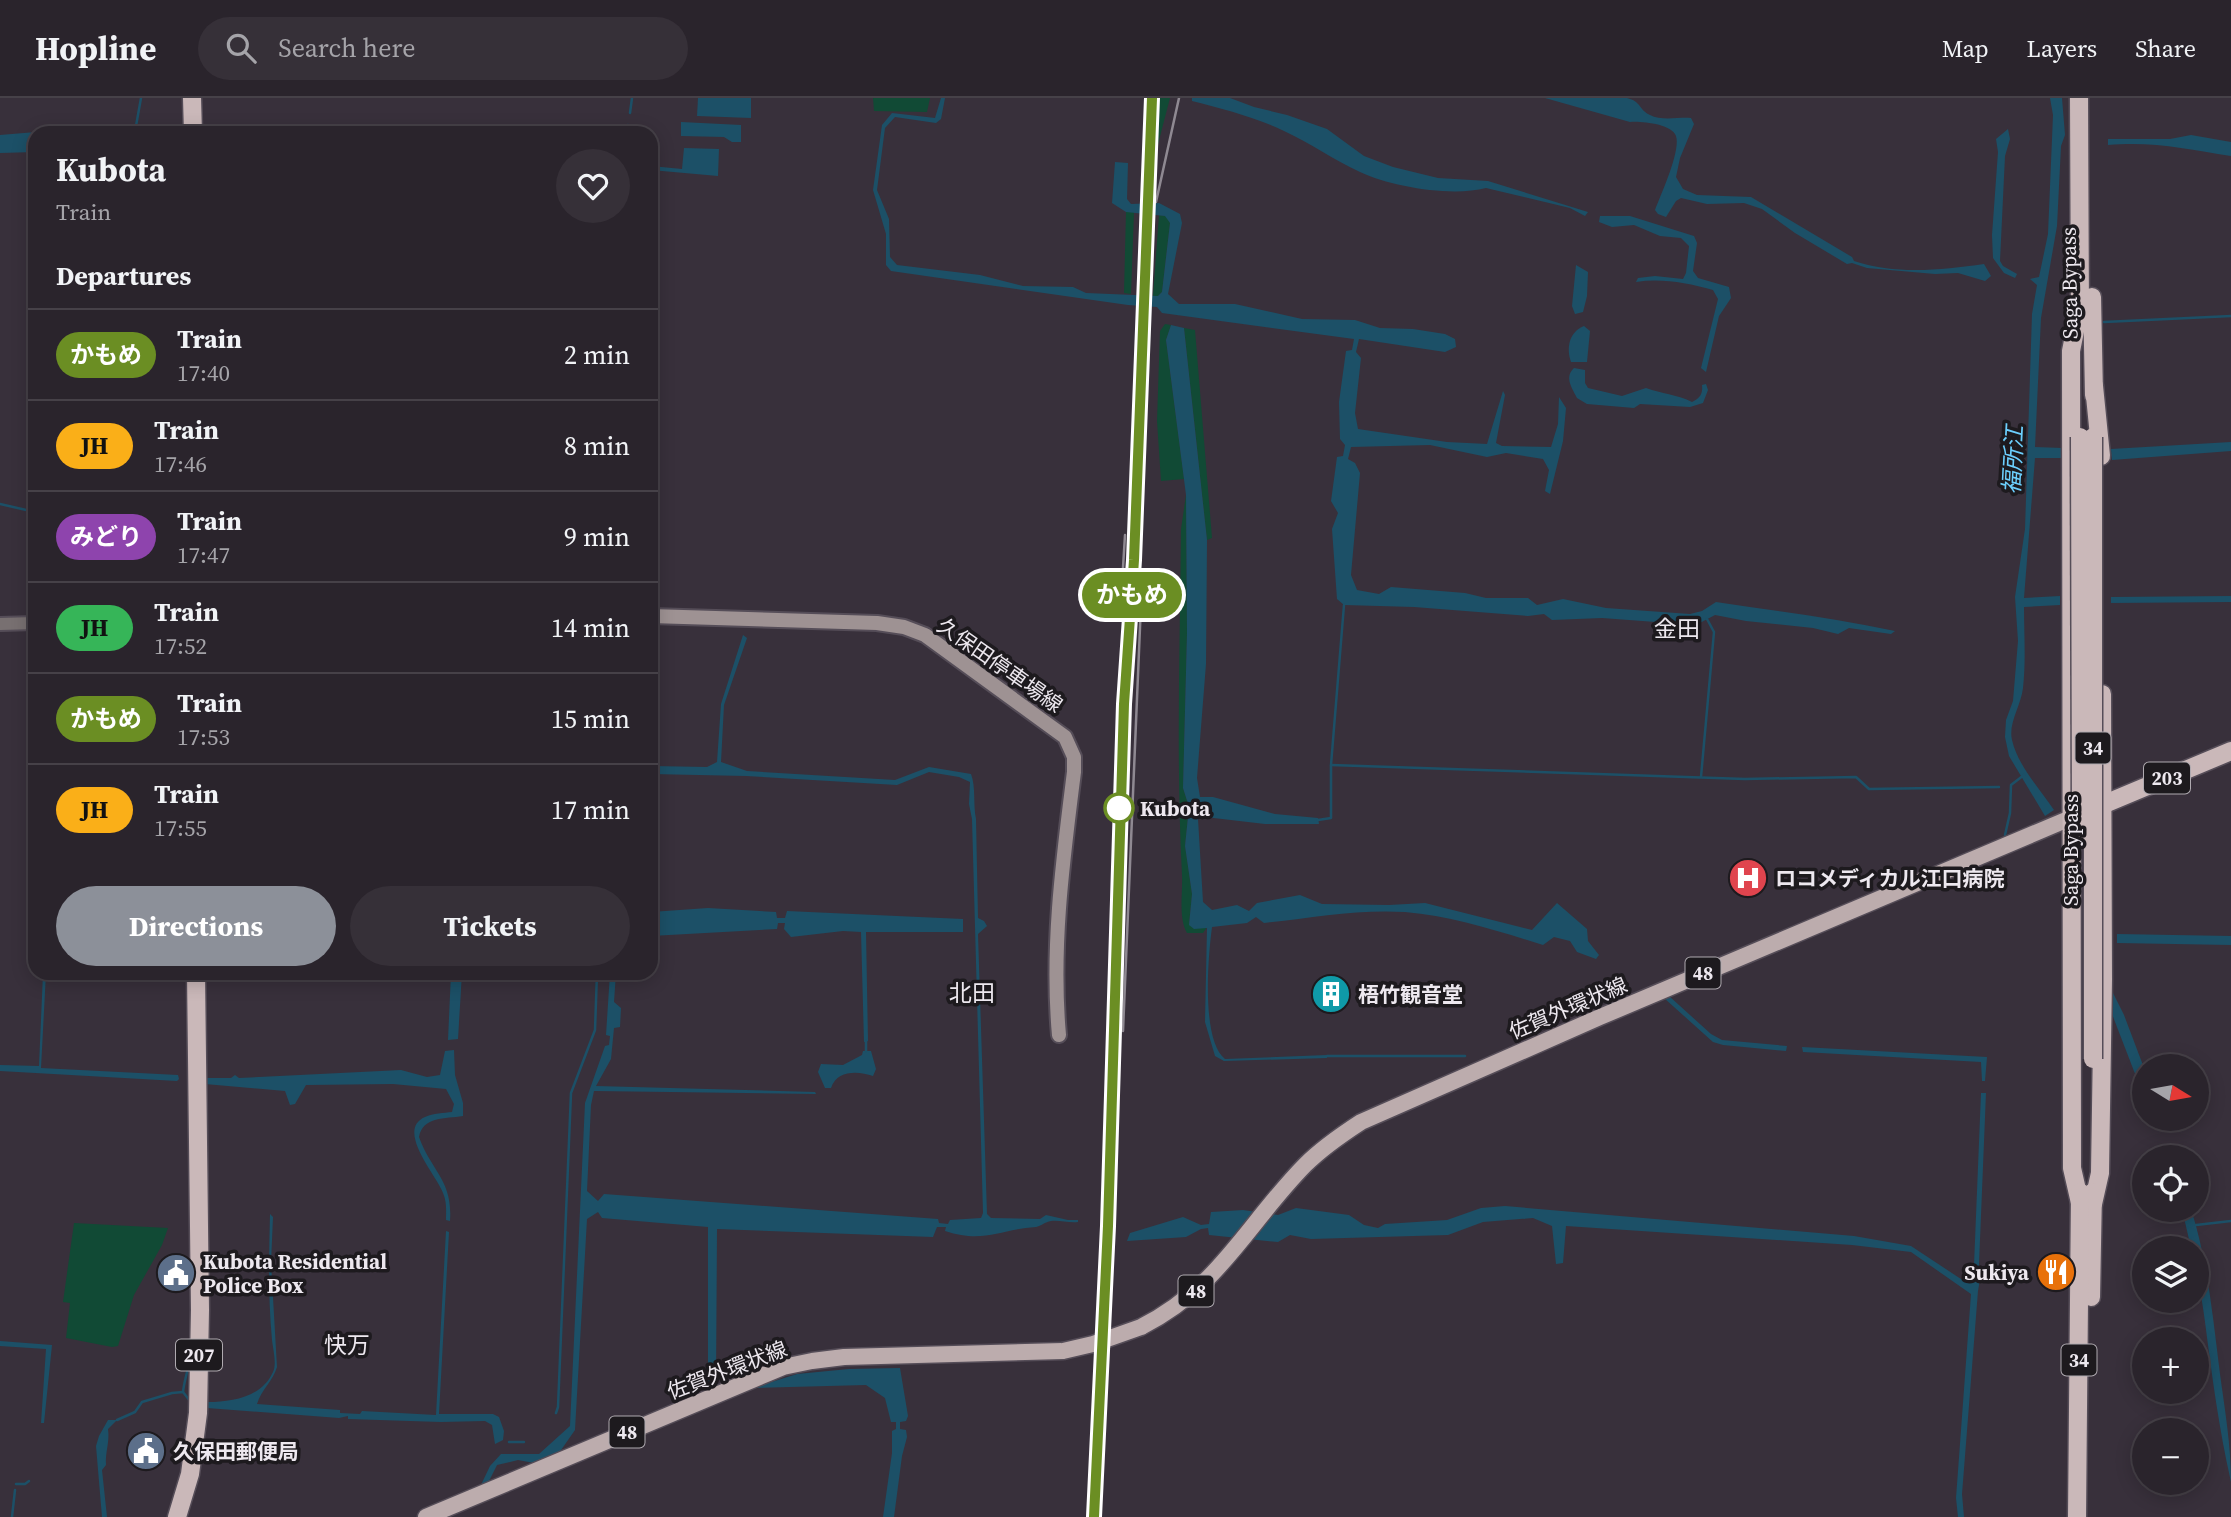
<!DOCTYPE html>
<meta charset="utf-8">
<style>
:root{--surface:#2a242c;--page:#363038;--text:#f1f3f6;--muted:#a5a4a9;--line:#464148;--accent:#8c9099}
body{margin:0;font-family:"Source Serif 4","Noto Sans JP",serif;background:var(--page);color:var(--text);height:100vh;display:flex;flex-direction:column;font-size:26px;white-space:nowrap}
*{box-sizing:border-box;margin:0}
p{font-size:23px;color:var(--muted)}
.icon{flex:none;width:38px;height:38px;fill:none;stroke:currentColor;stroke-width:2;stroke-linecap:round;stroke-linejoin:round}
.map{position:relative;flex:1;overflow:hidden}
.panel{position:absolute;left:28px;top:28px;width:630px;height:854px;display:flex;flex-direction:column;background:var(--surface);border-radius:21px;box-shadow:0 4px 18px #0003,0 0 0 2px var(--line)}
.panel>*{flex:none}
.badge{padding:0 14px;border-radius:23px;font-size:24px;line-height:46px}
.needle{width:46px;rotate:101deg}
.fabs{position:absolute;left:2132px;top:956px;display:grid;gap:14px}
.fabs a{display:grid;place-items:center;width:77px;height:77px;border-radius:50%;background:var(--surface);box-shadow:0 4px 18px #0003,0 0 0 2px var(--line);font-size:35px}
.map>.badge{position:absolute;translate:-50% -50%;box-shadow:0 0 0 4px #fff}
h2{padding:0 28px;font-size:26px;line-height:63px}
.round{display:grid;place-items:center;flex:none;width:74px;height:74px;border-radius:37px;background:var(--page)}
.head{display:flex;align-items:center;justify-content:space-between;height:119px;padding:0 28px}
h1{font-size:33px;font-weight:700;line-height:52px}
.button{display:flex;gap:14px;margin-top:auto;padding:14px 28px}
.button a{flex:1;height:80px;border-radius:42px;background:var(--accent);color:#fff;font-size:28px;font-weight:700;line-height:80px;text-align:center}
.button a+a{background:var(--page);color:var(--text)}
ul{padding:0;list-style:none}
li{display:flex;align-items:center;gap:21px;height:91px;padding:0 28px;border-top:2px solid var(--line)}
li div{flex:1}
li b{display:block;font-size:26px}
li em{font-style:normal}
li .badge{min-width:77px;font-weight:700;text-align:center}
header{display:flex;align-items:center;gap:42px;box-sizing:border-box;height:98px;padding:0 35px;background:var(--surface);border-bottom:2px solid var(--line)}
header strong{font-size:33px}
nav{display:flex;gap:38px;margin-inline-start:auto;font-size:24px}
.search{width:490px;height:63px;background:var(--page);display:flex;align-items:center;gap:18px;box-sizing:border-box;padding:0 24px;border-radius:38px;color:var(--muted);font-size:26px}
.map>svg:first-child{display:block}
</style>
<header>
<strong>Hopline</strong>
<div class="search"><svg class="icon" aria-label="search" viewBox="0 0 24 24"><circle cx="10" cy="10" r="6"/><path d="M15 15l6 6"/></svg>Search here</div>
<nav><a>Map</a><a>Layers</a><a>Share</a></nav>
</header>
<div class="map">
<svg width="2231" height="1419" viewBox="0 0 2231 1419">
<rect width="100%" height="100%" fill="#38303b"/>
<!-- green -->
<g fill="#114a35">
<polygon points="873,0 930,0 927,14 874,13"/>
<polygon points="1155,0 1170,0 1152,69"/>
<polygon points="1126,114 1134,114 1131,196 1124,195"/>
<polygon points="1159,117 1166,118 1170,125 1162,194 1158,198 1153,198"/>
<polygon points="1165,226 1171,227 1166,242 1184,381 1161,383 1157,323 1160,233"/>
<polygon points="1184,230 1195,232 1212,440 1207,442"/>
<path d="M1186,397l1,138 -4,155 6,19 -4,39 7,48 -3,30 18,3 -4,6h-16c-9,-16 -4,-40 -5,-58 -6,-115 -2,-231 -1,-346z"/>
<polygon points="74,1125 168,1130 162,1147 134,1197 118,1248 112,1249 66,1240 70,1205 63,1204"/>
</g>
<!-- water -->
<g fill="#1c5067">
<polygon points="698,0 751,0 751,20 697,18"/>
<path d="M941,0h4l-4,21 -5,4 -41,-6 -10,11 -8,62 12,29 1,38 7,8 83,10 43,11 50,1 13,6 72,3 4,-4 8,-69 -5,-7 -39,-4 -14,-9 3,-41 13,1 -1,36 4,5 28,-1 21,11 2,9 -14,71 11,10h56l67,15 53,1 25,8 33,1 32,5 10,5 1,8 -11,5 -86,-13 -3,13 5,6 -6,55 3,16 89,13 40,2 16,-53 2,4 -9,48 6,3 49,1 7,-23 1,-27 7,11 -3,33 -13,53 -5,-3 4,-21 -6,-11 -37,-6 -19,4 -57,-12 -79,2 -3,12 7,4 5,10 -9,102 6,15 22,4 12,-7 74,6 21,5h42l9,7 26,-6 43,9 84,6 12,-3 14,-9c60,9 120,16 179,29l-4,3 -42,-6 -11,6 -25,-6 -67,-7 -31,-6 -19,10 -94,-7 -50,2 -8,-6 -16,2 -114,-9 -70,-2 -7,-6 -5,-70 6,-16 -7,-12 6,-44 6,-1 2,-11 -5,-6 -1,-37 7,-51 6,-1 2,-11 -192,-26 -5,-6 -29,-2 -237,-34 -5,-6v-31l-13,-44 9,-65 10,-12 43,5z"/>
<path d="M1192,0h38l24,9 33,8 40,14 37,27 29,11 45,11 50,3 100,31 -3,4 -15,-8 -84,-20c-34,9 -94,-1 -126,-16 -26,-12 -50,-29 -76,-41 -29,-14 -61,-22 -92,-30z"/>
<path d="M1545,0h82c14,3 12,12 23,17 11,6 28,2 41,3l3,6 -14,34 -4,19 7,12 14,6 54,2 101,60 2,4c42,14 87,9 130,3l7,12 -6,5 -27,-8 -23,1 -68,-6 -15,-5 -5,1 -52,-31 -33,-24 -18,-6 -37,1 -26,-6 -5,3 -10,16 -8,-3 -3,-4c6,-16 26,-59 21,-74 -4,-12 -35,-15 -46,-14z"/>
<path d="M2050,0h12l3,37 -4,11 -4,80 -16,92 -6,129 27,1 -1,10h-26l-11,140 36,-2v9l-36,2c0,26 2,54 -1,81 -2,18 -15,35 -11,52 6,26 28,49 42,70l-9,6 -36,-60 -4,-19 1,-17 7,-19 5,-60 -3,-44 10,-68 7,-215 5,-29 -7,-6 9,-2 9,-43 5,-119z"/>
<polygon points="681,24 741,27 741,44 732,44 724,39 681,38"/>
<polygon points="136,27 137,35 35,35 35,54 0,55 0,37 48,33 121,33"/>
<polygon points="2008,31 2010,41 2005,58 2000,163 2003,168 2017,176 2015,180 2004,175 1993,160 1992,137 1998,54 1996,41"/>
<path d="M2191,37l40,7v14c-44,-7 -78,-15 -123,-11v-6h62z"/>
<polygon points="684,50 719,51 718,78 651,72 651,68 682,71"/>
<path d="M1600,118h30l64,20 3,7 -4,28 5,7 31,9 2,11 -12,18 -13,56 -5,-4 17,-69 -5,-9c-26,-7 -51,-12 -77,-8l2,-4 17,-2 28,3 3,-6 3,-27 -8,-8 -21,-2 -26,-11 -22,2 -13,-5z"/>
<polygon points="1576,167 1588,174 1587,198 1583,214 1575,216 1572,208"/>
<path d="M1171,227l13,3 23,212 -1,124 -9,114 3,19h13l62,17 43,4 1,6h-54l-60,-7 -7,2 5,83 9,8 25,-5 12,6 8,-8 43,-8 22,9 67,1 36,-2 107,27 25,-27 30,26 1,12 11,14 -3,4 -19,-7 -7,-11 -16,-4 -11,8c-45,-14 -91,-29 -138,-33 -47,-3 -95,6 -141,11l-8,-6 -9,6 -35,4c-4,30 -11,113 13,132l102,-4v3l-103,3 -9,-5 -10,-34 2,-94 -13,1 -5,-4 3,-31 -7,-48 4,-39 -6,-19 4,-155 -1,-138 -20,-155z"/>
<path d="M1584,228l6,5 -3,31h-16c-5,-14 -2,-30 13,-36z"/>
<path d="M1574,270l11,2v13l3,5 34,8 24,-8c16,6 30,6 46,14 8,-4 11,-8 10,-17l4,-1 2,6 -5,13 -13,4 -50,-3 -6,4 -47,-4 -10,-6c-5,-10 -13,-21 -3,-30z"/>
<polygon points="2231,344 2231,353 2112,362 2111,351"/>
<polygon points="2231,498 2231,504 2111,505 2111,499"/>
<path d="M743,537l4,3 -23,67 -3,57 26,9 148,9 34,-13 42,7c5,13 2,31 5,45l2,99 6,3 3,5 -9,8 9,280 4,4 49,1 6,-4 22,5h10v2c-9,1 -19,-2 -27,-1 -6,1 -10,5 -15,6 -35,2 -52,17 -91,4l1,-4h-9l-4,10 -216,-8 -1,154 -8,2v-158l-106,-9 -4,-6 -11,7 -12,211 -16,23 -25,10 -16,-3 -21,5 -9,18 -8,4 10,-21 11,-12h38l31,-28 15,-323 20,-57 4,-1 1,-9 -4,-1 4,-62h6l-2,29 7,6 -1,19 -6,1 -3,31 -15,27 219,6 1,2 -222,-3 -3,14 -4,86 11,10 6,-7 334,25 1,4 9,1 2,-4 31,-2 2,-5 -11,-394 -3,-15 1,-22 -11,-5 -30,-5 -32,13 -151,-9 -95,-2v-8l56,1 10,-5 4,-58z"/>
<polygon points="708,810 776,814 777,820 785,820 787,813 963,821 963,834 866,834 868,943 864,944 861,834 843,833 791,839 784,831 785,825 778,825 777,831 651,838 651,814"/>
<polygon points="2117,836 2231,838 2231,847 2117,845"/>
<polygon points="43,875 46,875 41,970 178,977 179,981 177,983 0,973 0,967 39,968"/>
<polygon points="451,875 462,875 458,941 448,942"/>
<polygon points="2112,893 2124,917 2144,970 2144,999 2112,916"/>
<polygon points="1669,898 1711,936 1722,942 1787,948 1786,953 1723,947 1713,944 1664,900"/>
<polygon points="1802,949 1987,959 1985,983 1982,983 1981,964 1803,954"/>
<path d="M454,952l1,25 8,28v13c-18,3 -40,0 -44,21 12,34 34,43 31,84l-4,-1c0,-9 1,-18 -3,-27 -6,-17 -48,-63 -18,-76 8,-4 19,-4 27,-5l2,-8 -8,-15 -53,-5 -87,1 -11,19 -5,1 -5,-14 -80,-7v-6h26l4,-3 4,3 162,-8 26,7 13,-2 5,-24z"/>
<path d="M863,953h8l5,18 -3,7c-15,-5 -36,-6 -42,12h-6l-7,-16 3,-8 22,1 19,-10z"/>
<polygon points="1981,995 1986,995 1979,1166 1981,1175 1978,1193 1962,1396 1964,1419 1958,1419 1956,1400 1971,1196 1911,1154 1852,1147 1566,1128 1563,1165 1556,1166 1552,1128 1533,1120 1483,1124 1448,1137 1311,1141 1290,1137 1278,1144 1209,1137 1208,1130 1201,1131 1186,1139 1127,1143 1130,1135 1183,1119 1201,1127 1209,1126 1211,1114 1243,1112 1278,1117 1296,1110 1349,1117 1364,1127 1378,1130 1385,1126 1447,1122 1481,1110 1505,1108 1854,1138 1911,1148 1967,1185 1974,1167"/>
<path d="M2182,1111h9c17,53 22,110 29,165 5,37 11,71 11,108 -12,-53 -19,-106 -26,-160 -3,-25 -9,-49 -9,-74h-5z"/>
<path d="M270,1116l3,3 -2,46 6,104c-4,14 -16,23 -20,37l83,6v3l20,1 2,-3 74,4 10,-184 3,1 -10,182h54l6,3 5,14 -1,9 -8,4 -3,-19 -7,-4 -44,1 -93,-3v-3l-9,2 -132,-10 1,-6c24,0 54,-5 65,-30 4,-8 0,-23 -1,-32 -4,-42 -3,-84 -2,-126z"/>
<polygon points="0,1243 52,1247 44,1325 41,1325 46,1251 0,1248"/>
<polygon points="900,1270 908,1318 906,1323 900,1324 900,1331 906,1332 907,1339 902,1358 894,1419 883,1419 892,1355 892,1333 896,1331 896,1324 891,1324 885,1300 866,1287 752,1290 797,1276 849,1271"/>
<path d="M108,1322h9l-9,9c2,13 -3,23 -2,36l-4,5 5,47h-5l-6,-71 3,-10z"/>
</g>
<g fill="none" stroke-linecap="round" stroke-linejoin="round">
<!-- stream -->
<g stroke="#1c5067" stroke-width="2.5">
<polyline points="630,15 632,0"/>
<polyline points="136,28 141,0"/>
<polyline points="627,35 628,27"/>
<polyline points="2104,224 2231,218"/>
<polyline points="0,406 35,414"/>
<polyline points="1331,667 1745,681 1856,679 1869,691 1999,689"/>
<polyline points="1701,679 1714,534 1707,521"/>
<polyline points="1318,722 1331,720 1331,667 1344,507"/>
<polyline points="2005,737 2010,715 2011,687 2024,677"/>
<polyline points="866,943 866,953"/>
<polyline points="1327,958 1465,958"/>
<polyline points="2196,1127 2231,1123"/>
<path d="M183,1294c2,-19 11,-31 2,-50"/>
<polyline points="556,1315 558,1309 571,995 595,932 597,875"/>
<polyline points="117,1322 135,1314 142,1304 172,1295 183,1294 190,1303"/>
<polyline points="509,1344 524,1344"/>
<polyline points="16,1386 25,1386 29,1383"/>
<polyline points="12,1419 15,1392"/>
</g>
<!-- tertiary casing -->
<g stroke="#554d58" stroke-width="16">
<polyline id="tertiary" points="0,526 35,525"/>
</g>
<!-- secondary casing -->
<g stroke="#554d58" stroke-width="18">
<path id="secondary" d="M651,518l226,7 27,4 21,8 140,102 9,20v15c-11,87 -23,175 -15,263"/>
</g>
<!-- primary casing -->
<g stroke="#554d58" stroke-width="19">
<g id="primary">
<path d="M1141,1229c78,-39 106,-103 164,-162 17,-17 36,-30 56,-43l239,-105 473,-200"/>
<polyline points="426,1419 783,1269 812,1263 844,1259 1063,1253"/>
</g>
</g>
<!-- trunk casing -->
<g stroke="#554d58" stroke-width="21">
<g id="trunk">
<polyline points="192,0 193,35"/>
<polyline points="2079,0 2080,220"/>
<polyline points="2092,199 2094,297"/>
<polyline points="2080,208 2071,253 2072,1070 2080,1105"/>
<polyline points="2094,288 2101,358"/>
<polyline points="2095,710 2231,653"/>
<polyline points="2093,1106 2100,1075 2103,881 2102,596"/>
<polyline points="2091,1199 2093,1094"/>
<polyline points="177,1419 190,1376 198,1315 200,1212 196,875"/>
<polyline points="2077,1419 2080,1094"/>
</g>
</g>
<!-- tertiary -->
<use href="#tertiary" stroke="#787071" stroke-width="12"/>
<!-- secondary -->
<use href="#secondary" stroke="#9e9293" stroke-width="14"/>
<!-- primary -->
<use href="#primary" stroke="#bcacad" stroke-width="16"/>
<!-- trunk -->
<use href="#trunk" stroke="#cab8b9" stroke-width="18"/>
<!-- rail -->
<g stroke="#8f8992" stroke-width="2.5">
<polyline points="1156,104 1179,0"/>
<polyline points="1122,486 1125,437"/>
<polyline points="1123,933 1142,482"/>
<polyline points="1094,1419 1108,1128 1123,606 1134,462 1152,0"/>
</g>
<!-- primary-bridge casing -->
<g stroke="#554d58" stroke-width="19" stroke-linecap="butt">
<polyline id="primary-bridge" points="1063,1253 1093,1246 1141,1229"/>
</g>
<!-- trunk-bridge casing -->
<g stroke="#554d58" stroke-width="21" stroke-linecap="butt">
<g id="trunk-bridge">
<polyline points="2080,339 2081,736"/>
<polyline points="2093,339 2093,961"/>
</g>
</g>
<!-- primary-bridge -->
<use href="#primary-bridge" stroke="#bcacad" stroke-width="16"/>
<!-- trunk-bridge -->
<use href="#trunk-bridge" stroke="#cab8b9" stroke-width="18"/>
</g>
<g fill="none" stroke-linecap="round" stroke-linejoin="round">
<!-- line casing -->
<g stroke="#fff" stroke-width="16">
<polyline id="line" points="1094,1419 1108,1128 1124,606 1134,462 1152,0"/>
</g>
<!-- line -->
<use href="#line" stroke="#6b8e23" stroke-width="10"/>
</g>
<!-- icons -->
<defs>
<g id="hospital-disc" transform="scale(2.0125)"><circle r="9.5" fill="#e0444e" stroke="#1d1a1e"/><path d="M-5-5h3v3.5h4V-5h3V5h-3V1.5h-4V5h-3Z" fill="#fff"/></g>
<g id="building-disc" transform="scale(2.0125)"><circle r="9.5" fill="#0f9aa8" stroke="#1d1a1e"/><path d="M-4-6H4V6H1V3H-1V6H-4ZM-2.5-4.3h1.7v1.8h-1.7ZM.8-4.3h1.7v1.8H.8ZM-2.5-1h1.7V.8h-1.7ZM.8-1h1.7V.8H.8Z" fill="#fff"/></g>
<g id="restaurant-disc" transform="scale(2.0125)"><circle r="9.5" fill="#e8710a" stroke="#1d1a1e"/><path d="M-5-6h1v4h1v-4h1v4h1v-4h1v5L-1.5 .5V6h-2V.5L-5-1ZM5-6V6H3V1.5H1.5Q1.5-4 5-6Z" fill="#fff"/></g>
<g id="civic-disc" transform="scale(2.0125)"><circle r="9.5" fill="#5c6f8a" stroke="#1d1a1e"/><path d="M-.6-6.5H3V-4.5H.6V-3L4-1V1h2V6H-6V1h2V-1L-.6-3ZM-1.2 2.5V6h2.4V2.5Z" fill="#fff"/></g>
</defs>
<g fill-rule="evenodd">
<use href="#hospital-disc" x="1748" y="780"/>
<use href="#building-disc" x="1331" y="896"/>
<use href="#restaurant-disc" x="2056" y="1174"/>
<use href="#civic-disc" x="176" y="1175"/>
<use href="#civic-disc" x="146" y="1353"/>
</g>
<!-- markers -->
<circle fill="#fff" stroke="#6b8e23" stroke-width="3.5" cx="1119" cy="710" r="14"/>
<g text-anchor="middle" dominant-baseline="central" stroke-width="7" stroke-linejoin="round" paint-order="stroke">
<!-- shield labels -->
<g fill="#1d1a1e" stroke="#afaab0" stroke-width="2">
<rect x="2075.5" y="634.5" width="35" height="31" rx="5"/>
<rect x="2144" y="664.5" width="46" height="31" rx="5"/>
<rect x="1685.5" y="859.5" width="35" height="31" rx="5"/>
<rect x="1178.5" y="1177.5" width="35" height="31" rx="5"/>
<rect x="176" y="1241.5" width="46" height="31" rx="5"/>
<rect x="2061.5" y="1246.5" width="35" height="31" rx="5"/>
<rect x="609.5" y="1318.5" width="35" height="31" rx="5"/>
</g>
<g font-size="19" font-weight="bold" fill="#ede8ef">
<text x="2093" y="650">34</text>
<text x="2167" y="680">203</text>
<text x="1703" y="875">48</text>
<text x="1196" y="1193">48</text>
<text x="199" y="1257">207</text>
<text x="2079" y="1262">34</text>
<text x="627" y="1334">48</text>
</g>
<!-- street labels -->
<g font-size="21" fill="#ede8ef" stroke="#1d1a1e">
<text transform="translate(2069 185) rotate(-91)">Saga Bypass</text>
<text transform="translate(1000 567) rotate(35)">久保田停車場線</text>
<text transform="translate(2070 752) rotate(-90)">Saga Bypass</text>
<text transform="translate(1568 910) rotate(-23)">佐賀外環状線</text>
<text transform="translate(727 1272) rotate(-21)">佐賀外環状線</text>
</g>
<!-- stop labels -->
<g font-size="21" font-weight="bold" fill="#ede8ef" stroke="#1d1a1e" text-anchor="start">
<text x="1140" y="710">Kubota</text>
</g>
<!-- poi labels -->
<g font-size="21" font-weight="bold" fill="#ede8ef" stroke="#1d1a1e" text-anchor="start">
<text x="1775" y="780">ロコメディカル江口病院</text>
<text x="1358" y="896">梧竹観音堂</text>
<text x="203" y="1163">Kubota Residential<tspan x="203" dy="24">Police Box</tspan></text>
<text x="2029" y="1174" text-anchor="end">Sukiya</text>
<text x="173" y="1353">久保田郵便局</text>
</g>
<!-- water labels -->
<g font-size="23" font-style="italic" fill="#6ccffd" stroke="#1d1a1e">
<text transform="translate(2013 362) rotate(-87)">福所江</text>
</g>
<!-- neighbourhood labels -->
<g font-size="23" fill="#ede8ef" stroke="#1d1a1e">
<text x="1677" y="531">金田</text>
<text x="972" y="895">北田</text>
<text x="347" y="1247">快万</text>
</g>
</g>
</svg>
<div class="fabs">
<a><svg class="needle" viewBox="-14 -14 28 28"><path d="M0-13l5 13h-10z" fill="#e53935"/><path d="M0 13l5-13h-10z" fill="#a5a4a9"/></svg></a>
<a><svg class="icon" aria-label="locate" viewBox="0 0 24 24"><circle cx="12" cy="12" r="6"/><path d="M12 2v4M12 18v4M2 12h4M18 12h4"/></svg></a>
<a><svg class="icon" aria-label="layers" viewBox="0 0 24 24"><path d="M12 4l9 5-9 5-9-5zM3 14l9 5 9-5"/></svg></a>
<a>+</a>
<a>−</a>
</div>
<b class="badge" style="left:1132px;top:497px;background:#6b8e23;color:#fff">かもめ</b>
<section class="panel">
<div class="head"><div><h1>Kubota</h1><p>Train</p></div><a class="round"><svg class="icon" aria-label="heart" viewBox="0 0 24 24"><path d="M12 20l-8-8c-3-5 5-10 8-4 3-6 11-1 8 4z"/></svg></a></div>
<h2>Departures</h2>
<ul>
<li><span class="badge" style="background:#6b8e23;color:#fff">かもめ</span><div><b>Train</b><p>17:40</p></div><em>2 min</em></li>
<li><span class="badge" style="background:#faaf18;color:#111">JH</span><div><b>Train</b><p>17:46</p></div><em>8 min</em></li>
<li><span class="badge" style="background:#8e44ad;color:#fff">みどり</span><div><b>Train</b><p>17:47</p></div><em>9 min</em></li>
<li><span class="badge" style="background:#36b558;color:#111">JH</span><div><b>Train</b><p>17:52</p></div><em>14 min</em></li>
<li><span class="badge" style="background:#6b8e23;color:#fff">かもめ</span><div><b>Train</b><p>17:53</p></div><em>15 min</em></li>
<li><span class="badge" style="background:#faaf18;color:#111">JH</span><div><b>Train</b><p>17:55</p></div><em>17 min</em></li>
</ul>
<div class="button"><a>Directions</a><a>Tickets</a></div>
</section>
</div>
